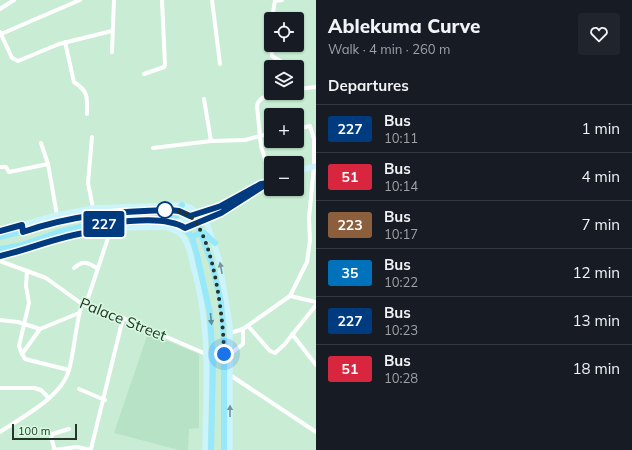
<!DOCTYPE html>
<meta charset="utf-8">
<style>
:root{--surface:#171b24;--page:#20242c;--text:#f1f3f6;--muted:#9ea1a6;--line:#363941}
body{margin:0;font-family:Mulish,sans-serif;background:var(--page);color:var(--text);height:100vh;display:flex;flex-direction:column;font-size:15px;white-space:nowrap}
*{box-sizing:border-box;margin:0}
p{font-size:13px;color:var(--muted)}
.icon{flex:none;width:22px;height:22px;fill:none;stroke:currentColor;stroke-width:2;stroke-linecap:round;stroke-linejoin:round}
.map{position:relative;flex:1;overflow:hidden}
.sheet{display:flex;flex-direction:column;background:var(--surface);width:316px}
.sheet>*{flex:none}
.badge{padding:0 8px;border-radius:3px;font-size:14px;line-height:26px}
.tools{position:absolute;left:264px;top:12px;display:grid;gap:8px}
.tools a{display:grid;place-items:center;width:40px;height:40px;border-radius:4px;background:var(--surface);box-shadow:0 1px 3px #0004;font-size:20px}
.scale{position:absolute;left:12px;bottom:10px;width:65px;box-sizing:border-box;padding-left:4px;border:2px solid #26342a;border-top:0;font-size:11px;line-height:14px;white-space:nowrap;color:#26342a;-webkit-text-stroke:3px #d6fbe1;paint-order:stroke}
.you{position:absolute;width:20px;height:20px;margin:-10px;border:3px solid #fff;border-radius:50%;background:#1a73e8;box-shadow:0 0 0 6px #1a73e833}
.map>.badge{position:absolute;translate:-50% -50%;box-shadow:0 0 0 2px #fff}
h2{padding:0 12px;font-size:15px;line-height:36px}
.round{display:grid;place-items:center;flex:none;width:42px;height:42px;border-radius:4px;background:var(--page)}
.summary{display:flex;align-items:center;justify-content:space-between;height:68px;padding:0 12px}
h1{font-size:19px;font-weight:800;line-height:30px}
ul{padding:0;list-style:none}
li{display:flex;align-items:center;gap:12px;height:48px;padding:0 12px;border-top:1px solid var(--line)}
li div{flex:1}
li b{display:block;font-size:15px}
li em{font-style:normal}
li .badge{min-width:44px;font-weight:700;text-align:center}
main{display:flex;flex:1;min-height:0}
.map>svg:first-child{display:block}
</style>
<main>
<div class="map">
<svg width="316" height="450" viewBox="0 0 316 450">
<rect width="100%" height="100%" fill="#c8edd4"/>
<!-- built -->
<polygon fill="#b7e2c5" points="148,333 199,354 199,428 189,429 188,450 179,450 114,433"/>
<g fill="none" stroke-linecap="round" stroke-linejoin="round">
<!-- street -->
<g stroke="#fff" stroke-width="4">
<polyline points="212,0 220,64"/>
<polyline points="275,1 282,0"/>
<polyline points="0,9 14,0"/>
<polyline points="272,19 275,0"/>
<polyline points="0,32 12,58 18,61 59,44 112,31"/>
<polyline points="1,34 80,0"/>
<path d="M65,42l9,40c15,10 13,15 13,32"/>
<polyline points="271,45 272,56 282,62 283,67"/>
<polyline points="112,52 114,0"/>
<polyline points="144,74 164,67 165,65 162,0"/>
<polyline points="297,89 316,87"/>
<polyline points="204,99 211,141"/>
<polyline points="92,137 88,183 93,208"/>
<polyline points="41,143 48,164 57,215"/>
<polyline points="153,148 211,141 245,140 271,133"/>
<polyline points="0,167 6,167 9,172 48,164"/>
<path d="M271,179l-10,-33 -4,-40c2,-10 12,-10 21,-13"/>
<polyline points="0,261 46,278 82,304 123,318 206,354"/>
<path d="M74,268c9,-8 13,-6 23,0"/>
<polyline points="290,296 316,302"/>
<polyline points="86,304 111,229"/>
<polyline points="0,320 18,322 40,329"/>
<polyline points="248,326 270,351 275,353 284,345 316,305"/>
<polyline points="230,333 243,329 290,296 307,262 310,240 309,218 314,166 314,139 310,126 297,129"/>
<polyline points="292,334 316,365"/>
<polyline points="22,354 19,346 29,303 26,286 27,271"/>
<polyline points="230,354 243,344 243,329"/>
<polyline points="69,370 25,359 22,354 40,329 79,313"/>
<polyline points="230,375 316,432"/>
<polyline points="0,388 34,388 41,390 49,398"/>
<polyline points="79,389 105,400"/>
<path d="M0,432c22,-15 62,-35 69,-62 6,-22 6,-44 13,-66"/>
<polyline points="91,449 123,318"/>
<polyline points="54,450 77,447 91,450"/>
<polyline points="55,450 51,438 52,434 69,429"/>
</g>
<!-- secondary -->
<g stroke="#cbf4fd" stroke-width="5.5">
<polyline points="297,171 316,166"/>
<polyline points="176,223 221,206 261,184 267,183"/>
<polyline points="185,228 221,213 271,181"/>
<polyline points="0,231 57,215 93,208 182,205 190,207 206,220 219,259 230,326 230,450"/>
<path d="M0,256c26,-6 50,-17 77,-22 28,-6 59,-7 88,-7 8,2 14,4 18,10 6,8 8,19 10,29 18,60 13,122 12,184"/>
</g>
<!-- primary -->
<g stroke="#97e8fa" stroke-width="6">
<polyline points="166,220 175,217 182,205"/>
<polyline points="0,237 84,215 132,211 170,210 179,211 190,216 199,227 213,268 221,302 224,342 224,450"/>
<polyline points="192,237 199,233 204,233 215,243"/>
<polyline points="0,249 22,245 59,232 89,225 158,221 176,223 185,228 192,237 197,255 210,313 213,365 211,450"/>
</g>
</g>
<!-- one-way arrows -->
<defs><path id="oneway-solid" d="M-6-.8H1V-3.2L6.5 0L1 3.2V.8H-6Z"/></defs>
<g fill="#789494">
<use href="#oneway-solid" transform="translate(221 268) rotate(-101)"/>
<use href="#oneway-solid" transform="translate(230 411) rotate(-90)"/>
</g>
<use fill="#5e8e92" href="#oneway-solid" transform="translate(211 319) rotate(85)"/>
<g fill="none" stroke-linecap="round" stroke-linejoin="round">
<!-- line casing -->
<g stroke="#fff" stroke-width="9">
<path id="line" d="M0,231l22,-6 1,7c49,-17 96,-21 147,-22l9,1 11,5 31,-10 40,-22 7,-1 -47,30 -36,15c-22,-14 -70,-5 -96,-3l1,7c-31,4 -59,17 -90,24"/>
</g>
<!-- line -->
<use href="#line" stroke="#003b80" stroke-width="6"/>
<!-- walk -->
<path stroke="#26342a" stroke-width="4" stroke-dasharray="0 7.2" d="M165,210c9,0 19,1 26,7 23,21 33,106 33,137"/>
</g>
<!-- markers -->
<circle fill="#fff" stroke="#003b80" stroke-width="2" cx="165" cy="210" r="8"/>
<g text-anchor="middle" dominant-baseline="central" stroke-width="3" stroke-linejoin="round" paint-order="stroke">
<!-- street labels -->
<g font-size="15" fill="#26342a" stroke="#d6fbe1">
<text transform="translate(123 319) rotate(22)">Palace Street</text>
</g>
</g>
</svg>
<div class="tools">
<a><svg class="icon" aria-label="locate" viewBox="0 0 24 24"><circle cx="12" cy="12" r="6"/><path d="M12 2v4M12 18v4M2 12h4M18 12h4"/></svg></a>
<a><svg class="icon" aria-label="layers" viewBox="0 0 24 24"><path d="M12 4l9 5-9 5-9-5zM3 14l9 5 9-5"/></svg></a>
<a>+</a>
<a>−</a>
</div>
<div class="scale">100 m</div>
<div class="you" style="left:224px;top:354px"></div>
<b class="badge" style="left:104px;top:224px;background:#003b80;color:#fff">227</b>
</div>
<section class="sheet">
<div class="summary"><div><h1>Ablekuma Curve</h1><p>Walk · 4 min · 260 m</p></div><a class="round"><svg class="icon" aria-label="heart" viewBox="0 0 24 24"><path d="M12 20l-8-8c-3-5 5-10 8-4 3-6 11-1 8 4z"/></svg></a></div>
<h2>Departures</h2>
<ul>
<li><span class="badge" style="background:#003b80;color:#fff">227</span><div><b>Bus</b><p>10:11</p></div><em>1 min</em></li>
<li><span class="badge" style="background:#d7263d;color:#fff">51</span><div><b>Bus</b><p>10:14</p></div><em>4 min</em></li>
<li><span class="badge" style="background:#8b5e3c;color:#fff">223</span><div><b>Bus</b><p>10:17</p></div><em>7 min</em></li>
<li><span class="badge" style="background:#0072bc;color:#fff">35</span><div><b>Bus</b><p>10:22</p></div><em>12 min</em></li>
<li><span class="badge" style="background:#003b80;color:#fff">227</span><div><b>Bus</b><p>10:23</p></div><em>13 min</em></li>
<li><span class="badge" style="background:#d7263d;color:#fff">51</span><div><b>Bus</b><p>10:28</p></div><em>18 min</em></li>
</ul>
</section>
</main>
